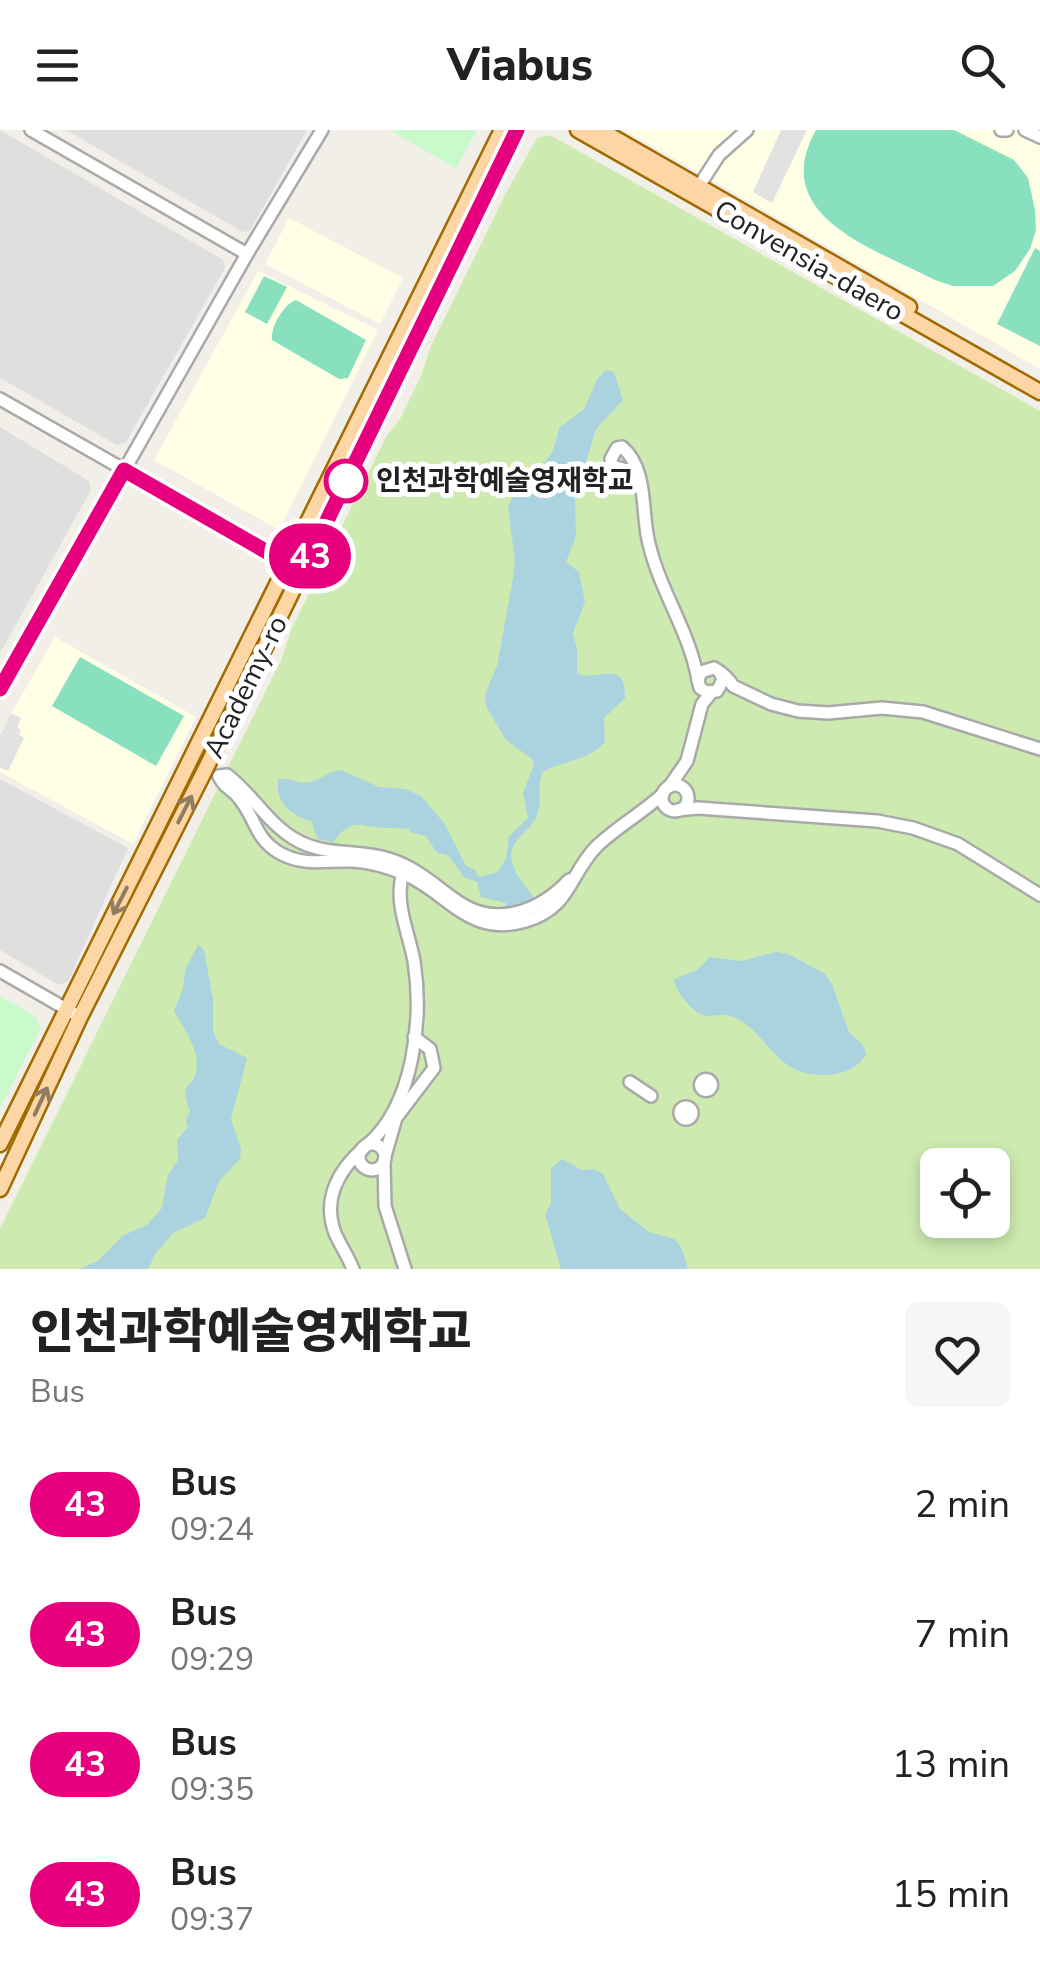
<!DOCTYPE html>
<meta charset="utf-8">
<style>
:root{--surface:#fff;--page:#f6f6f6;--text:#222;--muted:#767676}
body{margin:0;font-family:"Nunito Sans","Noto Sans KR",sans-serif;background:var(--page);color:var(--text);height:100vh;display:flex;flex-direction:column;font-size:38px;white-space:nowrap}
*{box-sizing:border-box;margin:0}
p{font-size:32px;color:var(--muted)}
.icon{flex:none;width:55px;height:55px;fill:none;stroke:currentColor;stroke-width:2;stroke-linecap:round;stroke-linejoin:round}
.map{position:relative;height:1139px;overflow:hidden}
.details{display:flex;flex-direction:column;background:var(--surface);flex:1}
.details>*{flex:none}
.badge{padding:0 20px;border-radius:32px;font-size:35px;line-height:65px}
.buttons{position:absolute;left:920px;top:1018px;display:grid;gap:20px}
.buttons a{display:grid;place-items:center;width:90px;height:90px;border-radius:15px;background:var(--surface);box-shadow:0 5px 15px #0003;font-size:50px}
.map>.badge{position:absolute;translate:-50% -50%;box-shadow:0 0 0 5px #fff}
.round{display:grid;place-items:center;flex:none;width:105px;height:105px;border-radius:15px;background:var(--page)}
.overview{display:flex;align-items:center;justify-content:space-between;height:170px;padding:0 30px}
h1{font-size:48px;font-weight:800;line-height:75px}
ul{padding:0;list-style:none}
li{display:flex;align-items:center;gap:30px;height:130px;padding:0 30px}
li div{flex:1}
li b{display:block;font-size:38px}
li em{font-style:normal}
li .badge{min-width:110px;font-weight:700;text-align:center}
header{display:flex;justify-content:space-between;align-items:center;height:130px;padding:0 30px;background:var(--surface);font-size:45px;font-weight:800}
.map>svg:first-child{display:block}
</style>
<header><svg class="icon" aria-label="menu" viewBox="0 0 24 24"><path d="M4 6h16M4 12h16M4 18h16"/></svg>Viabus<svg class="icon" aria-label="search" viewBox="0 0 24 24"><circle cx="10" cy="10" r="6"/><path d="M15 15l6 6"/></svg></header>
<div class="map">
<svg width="1040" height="1139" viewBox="0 0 1040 1139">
<rect width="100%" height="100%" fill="#f2efe9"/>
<!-- residential -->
<g fill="#e0dfdf">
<polygon points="0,0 223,130 225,138 126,312 117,315 0,248"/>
<polygon points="66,0 307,0 250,101 243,102"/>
<polygon points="0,297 89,351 91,360 0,523"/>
<polygon points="0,649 128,718 68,852 59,855 0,820"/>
</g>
<!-- education -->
<g fill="#ffffe5">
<polygon points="624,0 1040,0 1040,239 773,85"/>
<polygon points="289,88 403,148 380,194 265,134"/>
<polygon points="258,141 378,200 279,400 154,330"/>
<polygon points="55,507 196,587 133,714 0,642 0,603"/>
</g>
<!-- grass -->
<path fill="#cdebb0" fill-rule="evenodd" d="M550,5l490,276v858h-1040v-40l282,-571 9,-28 95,-193 14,-18 21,-43 9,-28 76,-155 31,-55zM938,1035h54v55h-54z"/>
<!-- park -->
<g fill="#c8facc">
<polygon points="395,0 477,0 456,38 394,3"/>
<polygon points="0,866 35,886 41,898 0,978"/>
</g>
<!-- pitch -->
<g fill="#88e0be">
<path d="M816,0h138l60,30 14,18 7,32 1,20 -6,19 -15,22 -22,15h-40l-18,-6c-59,-31 -168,-63 -119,-150z"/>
<polygon points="1035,118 1040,121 1040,216 997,194"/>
<polygon points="264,146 287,157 267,194 245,182"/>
<path d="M296,170l70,40 -18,38 -9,1 -67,-39c-2,-13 12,-36 24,-40z"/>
<polygon points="80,527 184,586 156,636 52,576"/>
</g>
<!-- parking -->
<g fill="#e2e2e2">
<polygon points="781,0 807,0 772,73 753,62"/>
<polygon points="11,583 21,588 17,597 21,600 19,605 24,608 8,641 0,638 0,605"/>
</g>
<!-- water -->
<g fill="#aad3df">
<path d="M606,240l8,2 9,28 -27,29 -21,69 1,38 -10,26 13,10 6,30 -12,31 4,16v24c20,10 49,-16 48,25l-21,20 1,24c-18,20 -42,18 -62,30 -7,14 -1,26 -5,40 -3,11 -12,19 -19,26 -21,22 6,46 18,64l-32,10 1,-9 -25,-6 -4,-15 -13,-5 -16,-22 -11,-2 -11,-17 -16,-4v-3c-8,-1 -16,-1 -25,-1 -26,-1 -32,-12 -52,14l-15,-3 -7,-18c-21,-6 -36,-19 -33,-42 12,-2 22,6 33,3 10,-3 18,-11 30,-12l38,17 26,2 16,7 23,27 22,43 9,4 4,7 19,-5 8,-13 3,-23 19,-18 -5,-25 11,-29 -2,-5 -26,-19 -20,-34 -1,-12 12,-28 16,-88 2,-17 -7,-53 9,-23 9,-11 16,-8 11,-15 6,-23 25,-19 14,-31z"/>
<path d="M198,815l6,5 9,49v32l6,13 28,14 -16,61 10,30 -1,10 -21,22 -14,37 -32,15 -17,20 -8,16h-68l19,-9 23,-24 25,-11 15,-17 6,-33 10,-15 -1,-20 11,-13 -2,-7 4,-9c-13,-34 5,-18 7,-45 1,-18 -14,-40 -23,-55l9,-22 2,-19z"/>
<path d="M776,822l12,2 36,19 8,11 17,48 14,13 3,9c-13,25 -55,26 -77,12 -21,-14 -33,-41 -58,-50 -10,-4 -21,3 -31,-2 -10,-5 -26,-25 -26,-35l23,-9 13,-13 31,4z"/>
<polygon points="562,1029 582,1040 594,1039 603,1044 620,1079 649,1102 675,1109 682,1119 688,1139 561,1139 545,1084 551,1073 551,1038"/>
</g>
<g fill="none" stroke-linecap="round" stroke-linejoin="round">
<!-- minor casing -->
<g stroke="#a9a9a9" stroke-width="16">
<g id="minor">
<polyline points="31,0 247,124"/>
<polyline points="1001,0 1007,0"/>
<polyline points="1025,0 1040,7"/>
<polyline points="699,56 719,25 747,0"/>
<polyline points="0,269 302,441"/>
<path d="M639,349l-8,-8 -19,-5 -1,-7 6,-11 5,-1c24,20 20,58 25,87 9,52 42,94 51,146"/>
<path d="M720,542l3,8 -6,11 -10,1 -7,-4 -2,-8 3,-8 13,-4c7,4 15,11 19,18l38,18 27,7 30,2 54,-5 41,4 117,37"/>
<polyline points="0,559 247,124 322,0"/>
<path d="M219,646c4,11 13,13 20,22 16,19 16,40 39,54 25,15 48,8 74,9 18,1 36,6 52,13 44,18 64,64 122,47 45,-13 43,-47 71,-75 20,-19 45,-33 66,-52"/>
<path d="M219,646l8,-1c25,19 40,47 66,63 30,19 64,11 96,21 29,9 47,28 71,44 38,25 81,7 109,-23"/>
<circle cx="675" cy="668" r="13"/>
<polyline points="669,657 687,631 702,574 711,563"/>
<polyline points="678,680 698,678 877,691 913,698 958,714 1040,765"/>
<polyline points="0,841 80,887"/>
<circle cx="706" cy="955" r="5.5"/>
<polyline points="630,952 651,966"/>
<circle cx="686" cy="983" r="6"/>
<circle cx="372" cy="1027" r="13"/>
<path d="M367,1015c47,-40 56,-126 47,-184 -6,-32 -21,-59 -10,-92"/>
<polyline points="385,1026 396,988 434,938 430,919 414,907"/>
<polyline points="384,1031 385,1076 405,1139"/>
<path d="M353,1139c-5,-13 -13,-24 -18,-36 -13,-34 4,-64 29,-85"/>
</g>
</g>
<!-- major casing -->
<g stroke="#a06b00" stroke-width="19">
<g id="major">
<polyline points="578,0 1040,262"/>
<polyline points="600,0 909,177"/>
<polyline points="0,1014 502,0"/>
<polyline points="0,1059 80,887 206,638 517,0"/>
</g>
</g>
<!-- minor -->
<use href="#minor" stroke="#fff" stroke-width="11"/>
<!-- major -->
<use href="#major" stroke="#fcd6a4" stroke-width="14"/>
</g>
<!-- one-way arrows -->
<defs><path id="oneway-shaft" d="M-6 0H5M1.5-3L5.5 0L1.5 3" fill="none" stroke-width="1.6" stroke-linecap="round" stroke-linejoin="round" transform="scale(2.5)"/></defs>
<g stroke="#8f7c63">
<use href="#oneway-shaft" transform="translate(185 679) rotate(-63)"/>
<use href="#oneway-shaft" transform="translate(120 771) rotate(117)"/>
<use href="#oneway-shaft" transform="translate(41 971) rotate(-65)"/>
</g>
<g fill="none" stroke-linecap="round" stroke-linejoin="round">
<!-- line casing -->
<g stroke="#fff" stroke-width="22">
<polyline id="line" points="0,559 124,340 302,442 517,0"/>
</g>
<!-- line -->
<use href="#line" stroke="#e6007e" stroke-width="15"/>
</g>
<!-- markers -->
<circle fill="#fff" stroke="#e6007e" stroke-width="5" cx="346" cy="351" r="20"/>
<g text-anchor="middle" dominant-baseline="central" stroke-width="10" stroke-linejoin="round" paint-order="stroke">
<!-- street labels -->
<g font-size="28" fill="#222" stroke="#fff">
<text transform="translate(809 131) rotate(30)">Convensia-daero</text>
<text transform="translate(246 557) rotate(-64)">Academy-ro</text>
</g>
<!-- stop labels -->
<g font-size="28" font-weight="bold" fill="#222" stroke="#fff" text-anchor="start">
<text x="376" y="351">인천과학예술영재학교</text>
</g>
</g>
</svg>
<div class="buttons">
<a><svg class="icon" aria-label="locate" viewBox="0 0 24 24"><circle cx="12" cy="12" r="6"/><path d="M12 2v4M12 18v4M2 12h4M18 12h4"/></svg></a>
</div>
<b class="badge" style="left:310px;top:426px;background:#e6007e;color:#fff">43</b>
</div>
<section class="details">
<div class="overview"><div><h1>인천과학예술영재학교</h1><p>Bus</p></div><a class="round"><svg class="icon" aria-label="heart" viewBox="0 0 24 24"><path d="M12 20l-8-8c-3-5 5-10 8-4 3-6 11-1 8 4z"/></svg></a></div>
<ul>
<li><span class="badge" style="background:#e6007e;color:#fff">43</span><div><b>Bus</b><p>09:24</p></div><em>2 min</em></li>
<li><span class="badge" style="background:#e6007e;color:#fff">43</span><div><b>Bus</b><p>09:29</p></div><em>7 min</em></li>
<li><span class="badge" style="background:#e6007e;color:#fff">43</span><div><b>Bus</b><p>09:35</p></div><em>13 min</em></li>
<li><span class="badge" style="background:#e6007e;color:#fff">43</span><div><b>Bus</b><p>09:37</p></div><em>15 min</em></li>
</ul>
</section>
